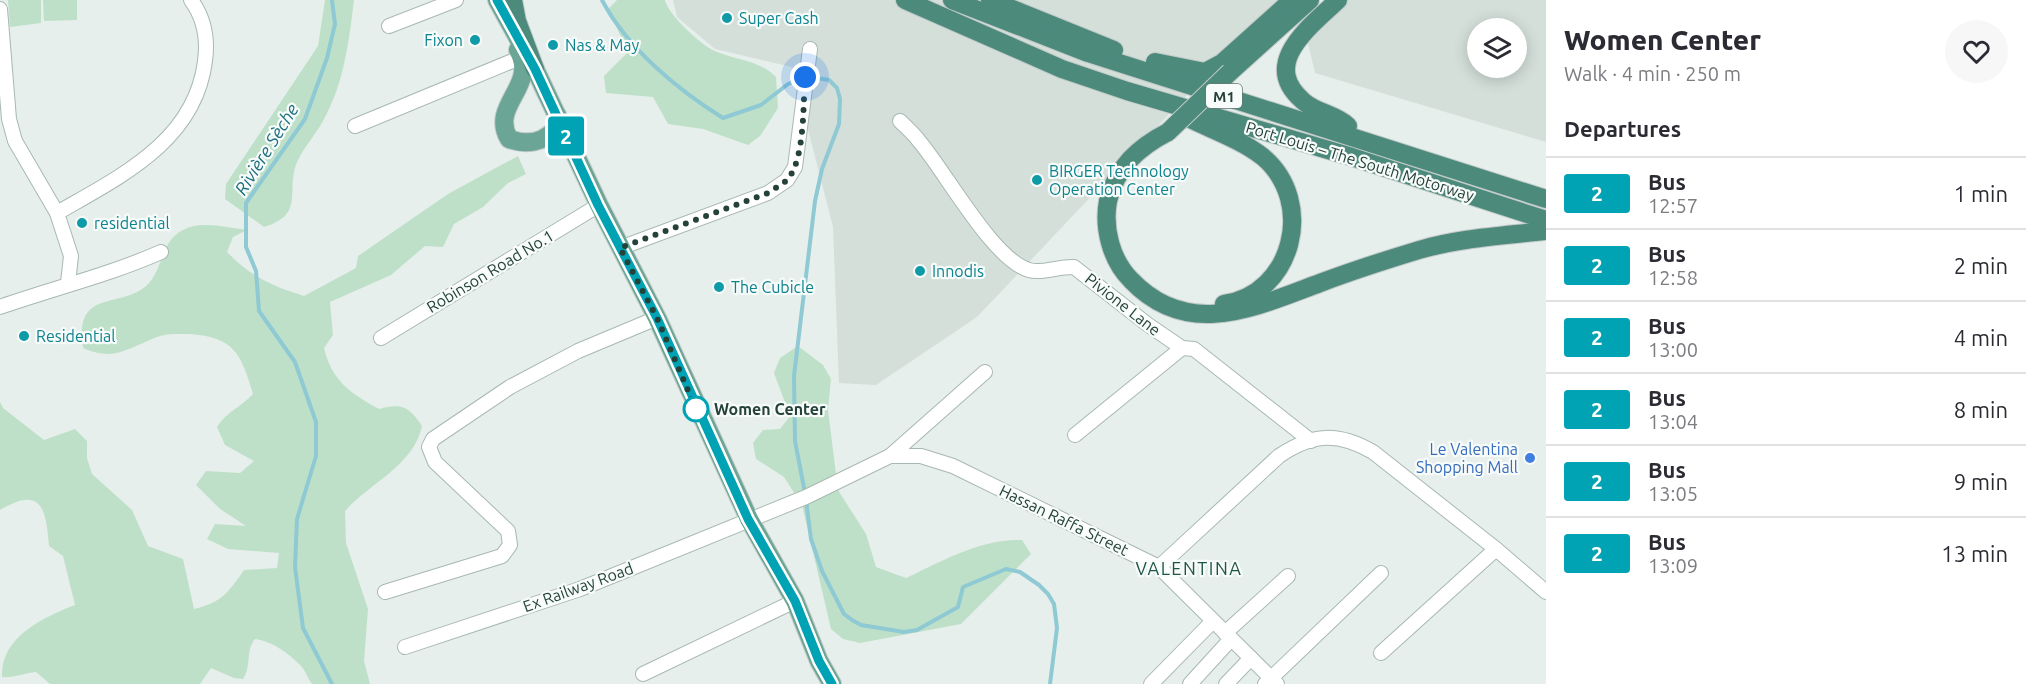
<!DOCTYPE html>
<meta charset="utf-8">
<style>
:root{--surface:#fff;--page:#f7f7f7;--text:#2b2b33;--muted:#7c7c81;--line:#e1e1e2}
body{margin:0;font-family:Ubuntu,sans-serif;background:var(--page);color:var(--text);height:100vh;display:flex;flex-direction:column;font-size:22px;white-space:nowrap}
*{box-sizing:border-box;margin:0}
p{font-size:20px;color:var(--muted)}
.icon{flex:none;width:33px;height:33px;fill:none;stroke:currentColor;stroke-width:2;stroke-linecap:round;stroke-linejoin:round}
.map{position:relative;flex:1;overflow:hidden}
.side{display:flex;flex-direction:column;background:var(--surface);width:480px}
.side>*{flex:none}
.badge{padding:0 12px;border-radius:4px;font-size:21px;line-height:39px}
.tools{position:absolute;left:1467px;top:18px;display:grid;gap:12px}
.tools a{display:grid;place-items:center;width:60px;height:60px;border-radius:50%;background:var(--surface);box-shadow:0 3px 15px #0003;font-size:30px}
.you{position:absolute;width:30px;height:30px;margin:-15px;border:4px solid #fff;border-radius:50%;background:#1a73e8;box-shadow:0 0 0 9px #1a73e833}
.map>.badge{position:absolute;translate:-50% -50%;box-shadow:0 0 0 3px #fff}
h2{padding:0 18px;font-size:22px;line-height:54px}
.round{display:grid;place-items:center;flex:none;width:63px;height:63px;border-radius:32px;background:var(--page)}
.head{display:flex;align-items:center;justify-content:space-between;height:102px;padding:0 18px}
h1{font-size:28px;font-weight:800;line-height:45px}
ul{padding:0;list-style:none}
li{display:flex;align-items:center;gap:18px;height:72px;padding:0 18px;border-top:2px solid var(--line)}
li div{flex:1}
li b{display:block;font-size:22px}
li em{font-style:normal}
li .badge{min-width:66px;font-weight:700;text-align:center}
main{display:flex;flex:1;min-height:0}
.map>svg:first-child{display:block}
</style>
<main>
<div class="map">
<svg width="1546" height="684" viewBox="0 0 1546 684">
<rect width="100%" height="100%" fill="#e6efeb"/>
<!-- built -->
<g fill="#d4dfda" fill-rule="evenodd">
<polygon points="673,0 1277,0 977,317 876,385 839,383 833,227 792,67 715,49 677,17"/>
<path d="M1347,0h199v142l-231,-69 -8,-34zM1478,28h38v40h-38z"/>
</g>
<!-- green -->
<g fill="#bfe0c8">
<polygon points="8,0 41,0 41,23 10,27"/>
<polygon points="43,0 77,0 77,20 44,21"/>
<path d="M325,0h29c-5,41 -10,84 -31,121 -7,13 -18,25 -25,39 -14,30 9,54 -34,67l-39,-28 1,-15 92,-138z"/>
<path d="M617,0h48c3,15 38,47 52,52 22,9 42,8 59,25l2,31 -18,28 -12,9 -45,-16 -35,-5 -15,-27 -47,-4 -2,-17 24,-24 -20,-43z"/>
<path d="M518,156l8,18 -18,9 -25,24 -29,17 -11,23 -18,-1 -34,29 -61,27 3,33 -9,13c8,33 26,45 55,61 22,-6 30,-3 43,17 -8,39 -52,57 -77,85l1,32 22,66 -4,52 6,23h-58c-4,-5 -6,-12 -10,-17 -12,-13 -30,-26 -47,-28 -10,12 -3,27 -12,40l-9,-1 -23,-10 -11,16h-150l-14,-12c-12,1 -22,6 -34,5 -2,-40 42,-60 73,-72l-12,-49 -14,-10c-3,-37 -7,-61 -49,-36v-108l3,6 41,32 31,-11 12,12v17l5,16 40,36 16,36 35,13 11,50c28,-7 34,-16 50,-39l33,-2 2,-15 -51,-4 -21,-10 8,-15 31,2 -26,-17 -24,-24 10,-14 34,2 14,-12 -29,-16 -8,-18c10,-16 23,-19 36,-33 -12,-40 -18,-57 -64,-60 -10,0 -22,-1 -32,3 -29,11 -42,25 -74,11 -9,-60 37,-39 63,-62 18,-16 14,-45 37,-56 19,-10 44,-2 64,0l-14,7 -6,15c24,25 45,34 77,44l52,-28 2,-12 90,-62z"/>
<path d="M798,346l25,19 8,14 -3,31 10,80 28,44 10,33 30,11c36,-17 76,-40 116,-38l9,14 -70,70 -101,19 -17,-4 -12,-10 -29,-124 -18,-28 -28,-18 -3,-16 10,-13 17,-1 10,-13 -16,-43 6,-15z"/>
</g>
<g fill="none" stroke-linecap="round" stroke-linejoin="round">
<!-- stream -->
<g stroke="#8ec9d4" stroke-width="4">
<path d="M602,0c25,48 76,90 121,118l38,-13 27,-21 15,-6"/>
<polyline points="805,493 795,441 794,376 815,201 822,169 839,124 840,99 837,88 829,80 810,77"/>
<polyline points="806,500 811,539 822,571 844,614 852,620 861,625 904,632 917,630 958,607 963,587 1006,569 1020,572 1039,585 1048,594 1054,604 1057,628 1050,684"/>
<polyline points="332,684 303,628 295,567 297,519 316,456 316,422 295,362 259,311 256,271 246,247 246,203 305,119 327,58 335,24 332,0"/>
</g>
<!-- minor casing -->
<g stroke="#a8b8b2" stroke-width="16">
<g id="minor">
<polyline points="0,9 9,119 15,141 57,213"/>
<polyline points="389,26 456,0"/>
<path d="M900,121c6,6 14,13 19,20 26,30 74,119 110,129 12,4 31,-4 45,-3l73,57 35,24 12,1 117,92"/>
<polyline points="355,126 522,57"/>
<polyline points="620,248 768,193 787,180 795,167 810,49"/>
<path d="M68,283l3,-27 -14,-43c62,-36 138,-71 148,-152 3,-22 0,-42 -14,-61"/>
<path d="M0,307c54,-19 109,-32 161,-55"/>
<polyline points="381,338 599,205"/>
<polyline points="1075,435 1182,348"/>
<polyline points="890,456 985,372"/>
<polyline points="1159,567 1277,684"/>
<polyline points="385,592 502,556 510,545 508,531 435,462 429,447 433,439 510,387 578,351 657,318"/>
<polyline points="1225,633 1288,576"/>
<path d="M405,647l175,-58 226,-92 84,-41h31l32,10 206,101 120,-111c34,-23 59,-24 94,-4l123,97 50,43"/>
<polyline points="1381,653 1496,549"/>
<polyline points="643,674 795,601"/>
<polyline points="1151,684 1213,621"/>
<polyline points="1190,684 1231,639"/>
<polyline points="1226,684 1251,658"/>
<polyline points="1265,684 1381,573"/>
</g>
</g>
<!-- primary casing -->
<g stroke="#c2cac8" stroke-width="20">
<g id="primary">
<polyline points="497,0 535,69 599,205 657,318 749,519 795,601 819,661 832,684"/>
<path d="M518,50c21,36 -29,55 -9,89 17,6 35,4 47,-11l1,-13"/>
</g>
</g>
<!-- trunk casing -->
<g stroke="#c2cac8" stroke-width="20">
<g id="trunk">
<polyline points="513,0 517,21 535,69"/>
<polyline points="905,0 1062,69 1127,91 1352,157 1546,220"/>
<polyline points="952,0 1088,53 1546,199"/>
<polyline points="990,0 1114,50"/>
<path d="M1338,0c-27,26 -79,63 -35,101 13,12 33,13 45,25"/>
<polyline points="1155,62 1205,72 1222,63 1292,0"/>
<polyline points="1230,72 1310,0"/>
<path d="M1190,119c23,11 53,22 73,38 53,45 30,137 -39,147"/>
<path d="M1168,132c-29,15 -52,35 -60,69 -5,27 3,59 23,79 57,60 124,27 189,3 32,-12 66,-23 99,-33 41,-12 82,-14 125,-19"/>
</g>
</g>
<!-- minor -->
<use href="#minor" stroke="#fff" stroke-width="14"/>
<!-- primary -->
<use href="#primary" stroke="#6aa596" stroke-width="18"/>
<!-- trunk -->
<use href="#trunk" stroke="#4c8a7c" stroke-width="18"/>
<!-- trunk-bridge casing -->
<g stroke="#c2cac8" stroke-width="20" stroke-linecap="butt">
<polyline id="trunk-bridge" points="1168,132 1230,72"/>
</g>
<!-- trunk-bridge -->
<use href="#trunk-bridge" stroke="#4c8a7c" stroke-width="18"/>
</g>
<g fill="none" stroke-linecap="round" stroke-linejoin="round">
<!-- line casing -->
<g stroke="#fff" stroke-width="14">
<polyline id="line" points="497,0 535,69 598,205 657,318 748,519 795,601 819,661 832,684"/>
</g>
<!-- line -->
<use href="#line" stroke="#00a3b4" stroke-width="9"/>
<!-- walk -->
<path stroke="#24423a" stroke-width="6" stroke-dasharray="0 10.8" d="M696,409l-39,-91 -37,-70 148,-55c7,-5 15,-9 20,-14 17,-21 15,-75 17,-102"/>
</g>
<!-- markers -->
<g fill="#0f9aa8" stroke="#f7fbf9" stroke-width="2">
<circle cx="727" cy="18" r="6"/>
<circle cx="475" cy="40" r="6"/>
<circle cx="553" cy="45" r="6"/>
<circle cx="1037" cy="180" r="6"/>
<circle cx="82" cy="223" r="6"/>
<circle cx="920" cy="271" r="6"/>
<circle cx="719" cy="287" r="6"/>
<circle cx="24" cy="336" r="6"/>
</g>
<circle fill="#fff" stroke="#00a3b4" stroke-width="3" cx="696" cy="409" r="12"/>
<circle fill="#3f7fe0" stroke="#f7fbf9" stroke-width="2" cx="1530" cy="458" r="6"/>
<g text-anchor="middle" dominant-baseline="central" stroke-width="4.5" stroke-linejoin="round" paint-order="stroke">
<!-- shield labels -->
<rect fill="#f7fbf9" stroke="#637a73" stroke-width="1.5" x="1206" y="84" width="36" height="24" rx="4.5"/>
<g font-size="15" font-weight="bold" fill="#24423a">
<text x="1224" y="96">M1</text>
</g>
<!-- culture labels -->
<g font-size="16" fill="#0d838f" stroke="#f7fbf9" text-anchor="start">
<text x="739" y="18">Super Cash</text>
<text x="463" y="40" text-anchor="end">Fixon</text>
<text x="565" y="45">Nas &amp; May</text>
<text x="1049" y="171">BIRGER Technology<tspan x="1049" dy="18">Operation Center</tspan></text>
<text x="94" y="223">residential</text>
<text x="932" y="271">Innodis</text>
<text x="731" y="287">The Cubicle</text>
<text x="36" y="336">Residential</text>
</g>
<!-- street labels -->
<g font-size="16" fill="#24423a" stroke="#f7fbf9">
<text transform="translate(1360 161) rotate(17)">Port Louis – The South Motorway</text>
<text transform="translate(490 271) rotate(-31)">Robinson Road No.1</text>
<text transform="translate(1123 304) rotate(38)">Pivione Lane</text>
<text transform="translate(1064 520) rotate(26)">Hassan Raffa Street</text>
<text transform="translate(578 587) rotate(-20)">Ex Railway Road</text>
</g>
<!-- stop labels -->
<g font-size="16" font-weight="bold" fill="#24423a" stroke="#f7fbf9" text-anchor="start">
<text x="714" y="409">Women Center</text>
</g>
<!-- shop labels -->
<g font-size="16" fill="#366cbe" stroke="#f7fbf9" text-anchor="end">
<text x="1518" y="449">Le Valentina<tspan x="1518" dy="18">Shopping Mall</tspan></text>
</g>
<!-- water labels -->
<g font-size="18" font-style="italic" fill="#1c6f80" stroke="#f7fbf9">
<text transform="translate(266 149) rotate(-58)">Rivière Sèche</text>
</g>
<!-- neighbourhood labels -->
<g font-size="18" letter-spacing="1.5" fill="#1f5548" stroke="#f7fbf9">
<text x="1189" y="568">VALENTINA</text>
</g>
</g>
</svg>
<div class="tools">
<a><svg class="icon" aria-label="layers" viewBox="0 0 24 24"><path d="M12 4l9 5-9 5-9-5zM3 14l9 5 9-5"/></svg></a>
</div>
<div class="you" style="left:805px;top:77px"></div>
<b class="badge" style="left:566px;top:136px;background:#00a3b4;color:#fff">2</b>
</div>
<section class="side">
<div class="head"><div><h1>Women Center</h1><p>Walk · 4 min · 250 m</p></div><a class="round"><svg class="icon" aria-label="heart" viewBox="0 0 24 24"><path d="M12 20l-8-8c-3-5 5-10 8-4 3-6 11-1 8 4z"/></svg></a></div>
<h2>Departures</h2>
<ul>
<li><span class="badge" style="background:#00a3b4;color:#fff">2</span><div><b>Bus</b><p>12:57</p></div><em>1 min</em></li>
<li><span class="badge" style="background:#00a3b4;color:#fff">2</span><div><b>Bus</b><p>12:58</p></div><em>2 min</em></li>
<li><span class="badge" style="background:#00a3b4;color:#fff">2</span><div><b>Bus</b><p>13:00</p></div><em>4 min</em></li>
<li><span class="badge" style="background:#00a3b4;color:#fff">2</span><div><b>Bus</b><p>13:04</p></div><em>8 min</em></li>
<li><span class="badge" style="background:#00a3b4;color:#fff">2</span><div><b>Bus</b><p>13:05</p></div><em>9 min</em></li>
<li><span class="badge" style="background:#00a3b4;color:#fff">2</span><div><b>Bus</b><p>13:09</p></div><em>13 min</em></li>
</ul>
</section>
</main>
